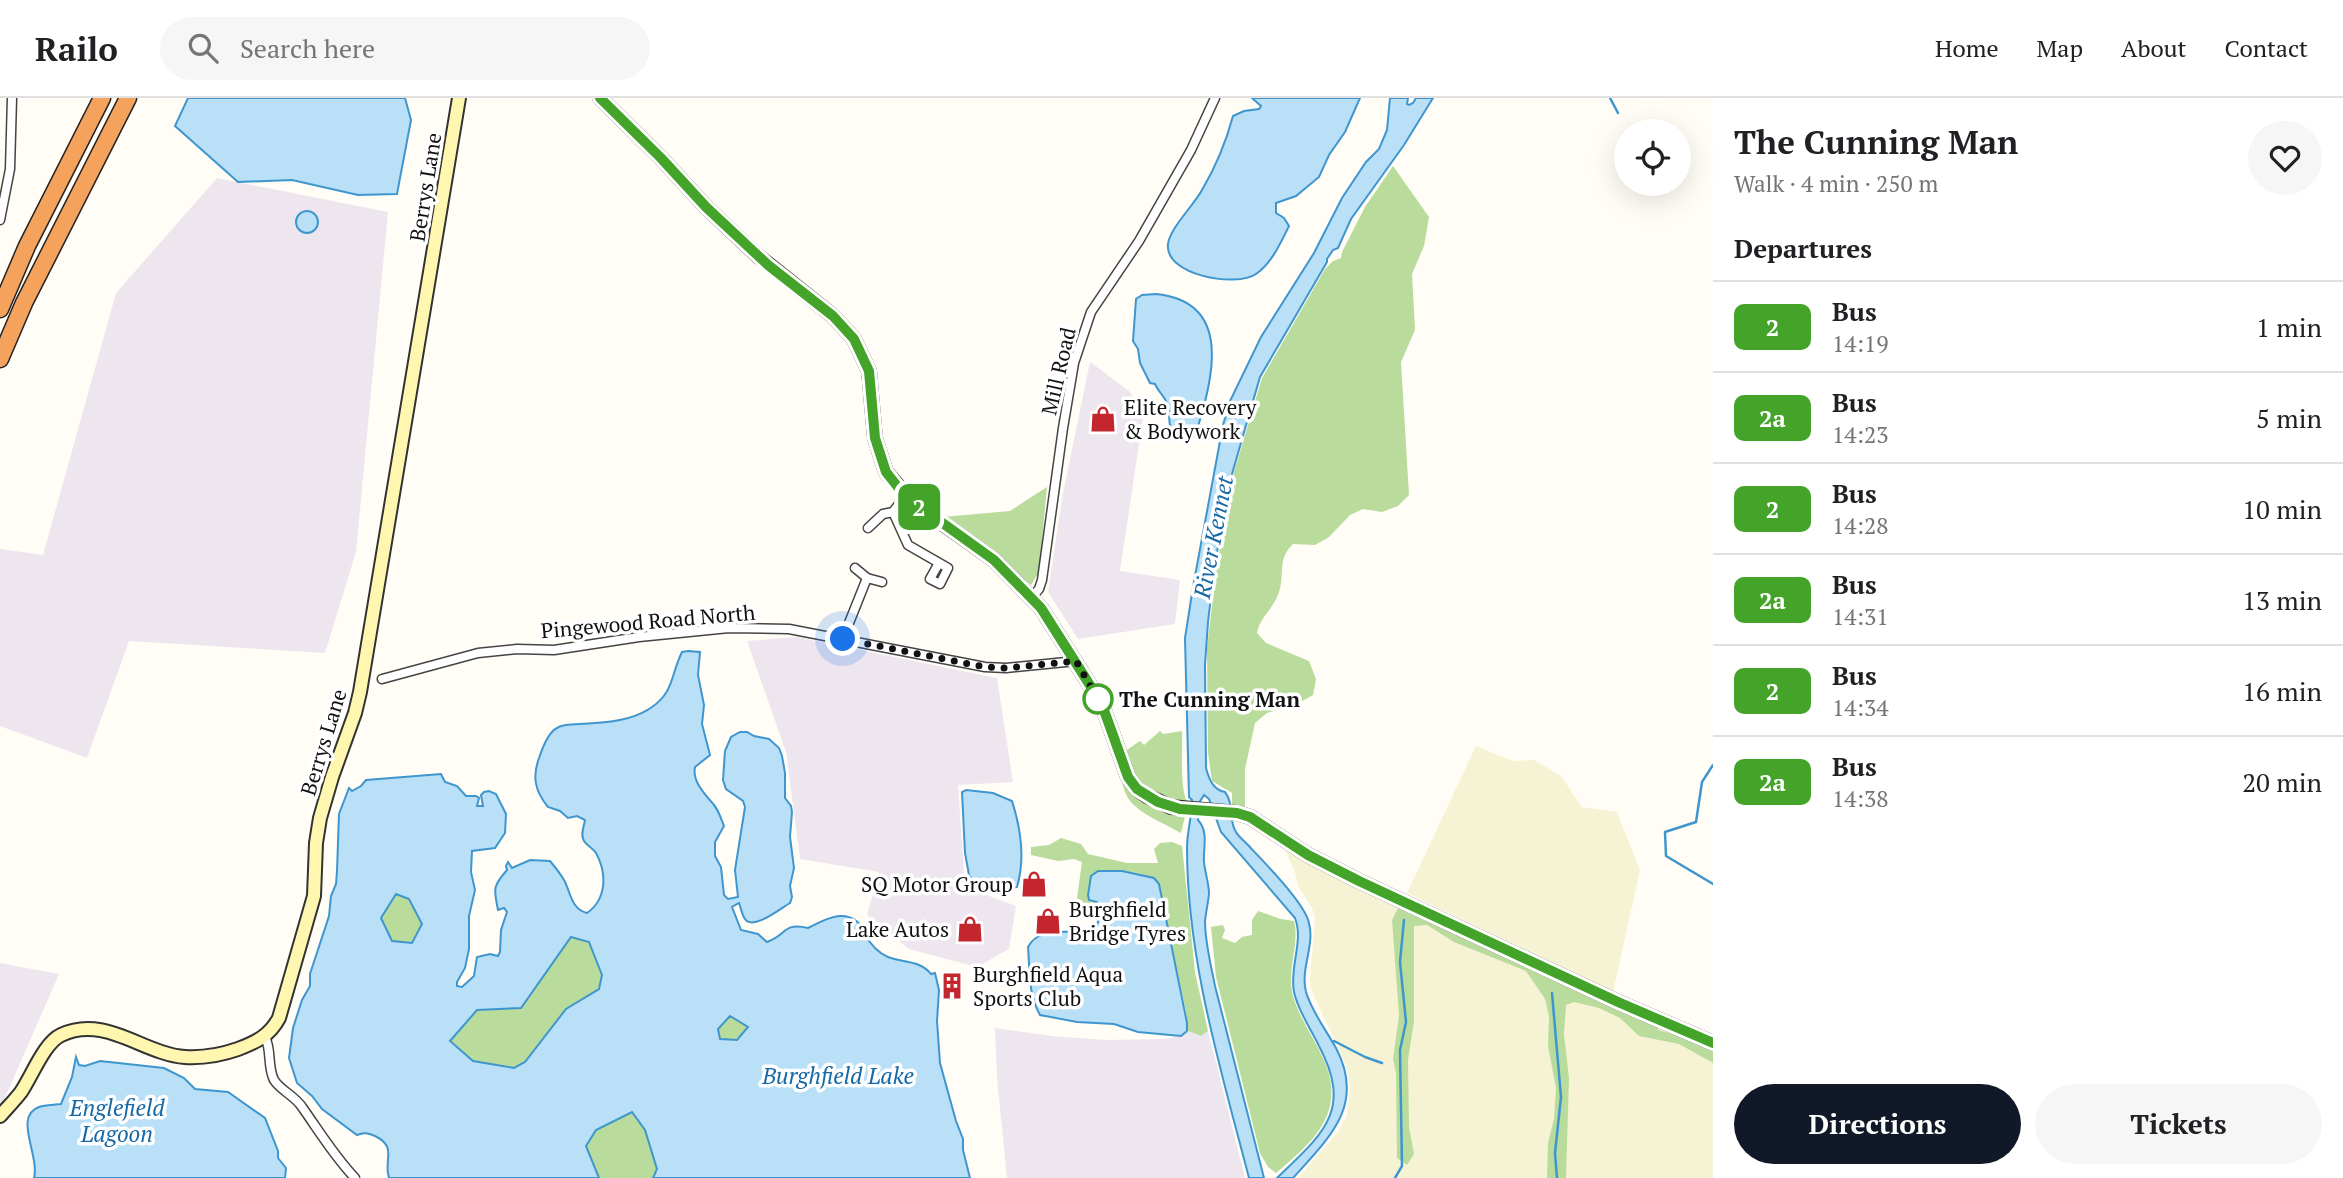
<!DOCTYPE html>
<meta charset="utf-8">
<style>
:root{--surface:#fff;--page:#f6f6f6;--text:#202124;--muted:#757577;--line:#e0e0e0;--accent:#111827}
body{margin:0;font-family:"PT Serif",serif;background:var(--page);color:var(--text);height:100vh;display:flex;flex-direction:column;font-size:26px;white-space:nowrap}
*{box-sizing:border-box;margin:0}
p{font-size:23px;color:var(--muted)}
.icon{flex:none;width:38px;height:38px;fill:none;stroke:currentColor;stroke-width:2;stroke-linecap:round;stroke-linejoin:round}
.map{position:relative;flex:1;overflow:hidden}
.details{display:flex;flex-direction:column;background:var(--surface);width:630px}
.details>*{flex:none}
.badge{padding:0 14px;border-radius:10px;font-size:24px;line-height:46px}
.fabs{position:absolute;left:1614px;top:21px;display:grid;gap:14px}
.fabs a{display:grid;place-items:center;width:77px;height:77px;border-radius:50%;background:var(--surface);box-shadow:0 7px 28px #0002;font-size:35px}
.you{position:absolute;width:35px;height:35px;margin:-18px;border:5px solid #fff;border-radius:50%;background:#1a73e8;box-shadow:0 0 0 10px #1a73e833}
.map>.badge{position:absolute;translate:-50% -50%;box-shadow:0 0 0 4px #fff}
h2{padding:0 21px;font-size:26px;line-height:63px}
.round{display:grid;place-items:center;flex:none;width:74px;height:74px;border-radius:37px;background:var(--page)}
.overview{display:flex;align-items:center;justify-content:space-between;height:119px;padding:0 21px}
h1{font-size:33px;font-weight:800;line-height:52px}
.cta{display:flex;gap:14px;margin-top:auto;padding:14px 21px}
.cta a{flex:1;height:80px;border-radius:42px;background:var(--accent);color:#fff;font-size:28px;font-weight:800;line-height:80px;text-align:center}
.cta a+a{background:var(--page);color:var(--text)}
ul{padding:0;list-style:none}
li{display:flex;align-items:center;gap:21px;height:91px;padding:0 21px;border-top:2px solid var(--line)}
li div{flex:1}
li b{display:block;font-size:26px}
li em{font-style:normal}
li .badge{min-width:77px;font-weight:700;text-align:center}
header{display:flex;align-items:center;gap:42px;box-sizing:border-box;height:98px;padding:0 35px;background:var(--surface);border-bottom:2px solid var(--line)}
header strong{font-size:33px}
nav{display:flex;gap:38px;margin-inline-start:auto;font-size:24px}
.search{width:490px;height:63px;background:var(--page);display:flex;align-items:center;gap:18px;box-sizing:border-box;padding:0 24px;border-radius:38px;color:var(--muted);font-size:26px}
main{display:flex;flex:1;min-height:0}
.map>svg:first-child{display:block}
</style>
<header>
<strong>Railo</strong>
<div class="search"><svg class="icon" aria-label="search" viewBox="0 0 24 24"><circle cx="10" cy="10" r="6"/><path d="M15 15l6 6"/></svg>Search here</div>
<nav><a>Home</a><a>Map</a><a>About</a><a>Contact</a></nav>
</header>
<main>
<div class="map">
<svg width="1713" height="1080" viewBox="0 0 1713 1080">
<rect width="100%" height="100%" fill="#fffdf5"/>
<!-- industrial -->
<g fill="#eee6ef">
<polygon points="217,80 388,114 356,454 325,555 129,543 87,660 0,628 0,451 43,457 116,195"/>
<polygon points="1090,264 1129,293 1144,313 1120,473 1180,482 1175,526 1078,541 1048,494 1063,395"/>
<polygon points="797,539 997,580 1013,684 958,687 965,789 1016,808 1009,851 977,869 909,851 867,817 879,774 800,761 786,654 747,543"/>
<polygon points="0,865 59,876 0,1011"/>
<polygon points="995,930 1052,938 1106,942 1164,941 1181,938 1187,933 1201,938 1208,933 1245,1080 1007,1080 997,980"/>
</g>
<!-- farmland -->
<g fill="#f6f3d4">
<polygon points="1476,648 1513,663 1534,662 1561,678 1582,709 1617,714 1640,772 1613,894 1407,795"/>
<polygon points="1283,748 1713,950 1713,1080 1298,1080 1337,1035 1347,1017 1350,989 1348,974 1343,960 1311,892 1310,880 1315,821 1312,810 1298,788 1295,774"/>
</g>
<!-- forest -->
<g fill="#b9dc9c">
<path d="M1393,68l36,51 -5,29 -12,28 3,56 -14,32 8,133 -11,11 -16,6 -19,-3 -13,6 -21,22 -14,8 -22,-1c-17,16 -7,32 -15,51 -6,15 -18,22 -21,38l9,10 43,18 7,18 -3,16 -16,9 -30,9 -12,10 -10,46v38l-13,-1v-13l-20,-12 -4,-29 -1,-104 10,-84 15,-85 30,-101 63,-109 8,-8 8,-3 1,-6 23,-45z"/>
<polygon points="1047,389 1039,474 1031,487 943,419 1010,413"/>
<path d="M1160,633l3,3 19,-3c1,19 -3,57 6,73l-7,29c-39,-22 -68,-26 -57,-81l16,-11 4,4z"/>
<path d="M1061,740l20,6 7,10 39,9h31l-4,-14 6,-6 12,-1 10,4 13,126 13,59 -7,5 -13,-5 -2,-19 -27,-128c-10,-13 -55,-18 -68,-8l-3,18 1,7 8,1 2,15 -14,-10 -9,-1 6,-44 -8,-3 -16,2 -27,-6v-8l18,-2z"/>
<polygon points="396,795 409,801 422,826 412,845 392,843 381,819"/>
<polygon points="1400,806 1658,927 1658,932 1677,937 1676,932 1713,950 1713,965 1679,946 1639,938 1620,920 1599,910 1574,904 1566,907 1564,936 1569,980 1566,1080 1547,1080 1548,1045 1554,1021 1556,990 1548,948 1549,918 1545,901 1526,873 1454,844 1427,827 1414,828 1414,923 1408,962 1409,1029 1414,1056 1407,1067 1397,1060 1396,975 1393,961 1399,917 1392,822"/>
<path d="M1258,813l23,8 13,2c6,24 -8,50 -1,75 7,23 21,42 31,64 23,53 -11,82 -48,113l-8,-6 -8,-14 -44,-176 -5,-50 12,-2 2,5 -3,8 13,5 7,-6 10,-2v-15z"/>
<polygon points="571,839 589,844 602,877 599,891 566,911 525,964 514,970 473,963 450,943 477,912 521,909"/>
<polygon points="730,917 748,928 737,942 719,941 718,931"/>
<polygon points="633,1014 645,1032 657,1071 653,1080 599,1080 586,1048 596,1032"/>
</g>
<!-- water -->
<g fill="#b9e0f7" stroke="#3f96cf" stroke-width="2" fill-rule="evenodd">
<polygon points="188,0 405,0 411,22 397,96 358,97 292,82 238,84 175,28"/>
<path d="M1252,0h108l-15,34 -16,23 -10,22 -23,19 -20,7v10l8,5 5,8c-8,16 -17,37 -33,48 -20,14 -92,1 -88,-30 2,-16 26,-39 34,-54 13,-22 24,-48 31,-74l11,-5 15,-2 2,-3z"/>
<path d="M1390,0h18l-1,6 2,1 4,-2 3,-5h17l-29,47 -53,74 -13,29 -5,2 -6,9v3l-67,115 -30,104 -15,82 -7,59 -3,43 1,103c3,11 7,22 19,24 9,11 3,28 11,40 2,4 7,8 11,12 15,16 58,59 62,79 6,23 -9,46 -3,69 6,20 20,38 30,56 30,57 -7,90 -43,130h-16c44,-43 77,-66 42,-132 -8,-17 -21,-35 -25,-54 -5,-24 10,-51 1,-74l-74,-86 -12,-33 -5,-4 -5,8 -1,17c11,12 5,28 6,42 1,11 5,21 5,32 -1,9 -3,18 -4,27 0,22 6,44 10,65l49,192h-15c-28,-108 -62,-218 -62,-330 0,-17 5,-31 5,-48l-3,-3 -4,-159 8,-51 30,-162 7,-24 31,-64 53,-84 28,-55 24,-36 13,-13 8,-19z"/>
<circle cx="307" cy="124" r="11"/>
<path d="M1156,196c79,8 56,87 40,139l-3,4c-32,4 -20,-18 -26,-34 -3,-7 -9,-12 -12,-19l-5,-1 -10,-20 -2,-14 -5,-8 3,-42 6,-4z"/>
<path d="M688,553l12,1 -2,23 6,30 -2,19 8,31 -15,12c-3,15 10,27 19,38 5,6 7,14 10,21l-9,16v14l6,11 3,28 4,4 10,-2 -3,-27 10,-63 -2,-6 -17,-12 -3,-9 2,-29 6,-14 9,-5h7l7,4 15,3 10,9 3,8 3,17v25l6,8 1,6 -2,25 4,31 -4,18 2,11 -2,6c-9,5 -37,28 -45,16 -3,-4 -4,-11 -6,-16l-7,4 9,23 17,4 9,8c21,-7 15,-20 41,-14 24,-12 43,-22 59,6l-1,3c6,8 12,16 22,20 15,6 32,3 43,17l4,-1 4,17 -2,31 3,42 16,58 7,18v11l7,28h-317l4,-9 -12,-39 -13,-18 -36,18 -10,16 13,32h-210c-6,-17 9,-31 -14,-42 -7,-3 -11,-4 -18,-1l-35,-26 -10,-13 -15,-13 -8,-25 4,-30 9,-28 8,-14v-12l19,-58 2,-20 5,-12 1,-13 2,-57 10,-26 3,3 9,-5 5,-6 75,-6 4,8 12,4 9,10h10l3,2 -2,8h6l-2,-11 3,-3 5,-1 7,3 10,20 -1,19 -10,15 -23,3 -1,21 4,18 -6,26v33l-4,19 -8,14v4l5,1 12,-11 3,-19 13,-3 8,2 2,-4 1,-22 6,-18 -3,-4 -6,2c-4,-21 -6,-23 9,-40l-1,-4 2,-4 4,6 18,-8 20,1c5,6 10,12 14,19 7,13 7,29 23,33 20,-14 20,-40 9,-60 -3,-5 -9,-7 -12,-12 -4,-7 0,-14 1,-21l-8,-4 -9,2 -8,-7 -12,-4c-13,-16 -16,-30 -9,-49 13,-39 21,-32 56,-35 18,-1 42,-5 57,-16 22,-15 19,-33 30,-55zM396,796l13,5 13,25 -10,19 -20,-2 -11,-23zM571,839l18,5 13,33 -3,14 -33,20 -41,53 -11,6 -41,-7 -23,-20 27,-31 44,-2zM730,918l18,11 -11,13 -17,-1 -2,-10z"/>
<path d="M966,692l27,3 19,8c9,28 13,59 5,86l-16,4 -22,-3 -10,-13 -4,-22 -3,-61z"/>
<path d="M1098,773h24l32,7 5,6 28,139v8l-6,5 -43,-4 -24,-8 -37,-2 -37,-7c-12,-21 -10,-44 -12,-68 13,-25 47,-8 69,-22l2,-7 -2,-16 -8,-2 -1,-5 3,-19z"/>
<path d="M76,959l3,8 6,1 15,-5 64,7 20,10 11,11 33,3 37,26 13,33v7l8,10 -1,10h-251c6,-22 -21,-62 5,-71 6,-2 15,-2 22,-3l11,-27z"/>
</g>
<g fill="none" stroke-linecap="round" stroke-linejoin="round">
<!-- stream -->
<g stroke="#3f96cf" stroke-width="2.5">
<polyline points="1610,0 1618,15"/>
<polyline points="1713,667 1702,684 1696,724 1665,734 1666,758 1713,786"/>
<polyline points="1552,895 1561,999 1555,1055 1557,1080"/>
<polyline points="1334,943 1365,959 1382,965"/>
<polyline points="1395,1080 1402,1068 1400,952 1406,924 1400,864 1404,822"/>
</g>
<!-- street casing -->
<g stroke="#444" stroke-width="11">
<g id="street">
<polyline points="0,122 10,71 12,0"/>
<polyline points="893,414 908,447 948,470 940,486 930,481 939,465"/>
<polyline points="868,430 883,416 893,414 905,398"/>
<polyline points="855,470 867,480"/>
<polyline points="1032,499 1039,491 1042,482 1063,330 1074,265 1091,214 1139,143 1191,52 1215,0"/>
<polyline points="843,540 867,480 882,484"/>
<polyline points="382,581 478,555 517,551 554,552 639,539 729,530 789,531 985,569 1006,570 1076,563"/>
<path d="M265,939c7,13 2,29 9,43 6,10 21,16 28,27 17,24 32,49 53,71"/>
</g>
</g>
<!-- secondary casing -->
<g stroke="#333" stroke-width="16">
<g id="secondary">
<polyline points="600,0 661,60 706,109 758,158 833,218 854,241 869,273 875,340 886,374 911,403 994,462 1041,510 1093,592 1105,615 1128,679 1137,691 1147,698 1171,709 1237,715 1250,719 1308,757 1359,783 1618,904 1713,945"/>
<path d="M0,1018c7,-8 15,-16 21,-24 11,-16 23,-49 40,-57 44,-21 82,19 124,22 18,1 36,-2 53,-8 19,-7 32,-14 41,-31l35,-122 2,-53 4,-25 12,-41 23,-64 5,-21 99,-594"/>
</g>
</g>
<!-- highway casing -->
<g stroke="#222" stroke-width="19">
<g id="highway">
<polyline points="0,211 27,148 102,0"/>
<polyline points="0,261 24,205 128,0"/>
</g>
</g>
<!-- street -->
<use href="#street" stroke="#fff" stroke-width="8"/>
<!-- secondary -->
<use href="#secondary" stroke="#fff6b0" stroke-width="12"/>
<!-- highway -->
<use href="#highway" stroke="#f5a25d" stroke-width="16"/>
</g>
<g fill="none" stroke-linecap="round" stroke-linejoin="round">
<!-- line casing -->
<g stroke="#fff" stroke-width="16">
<polyline id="line" points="600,0 661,60 706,109 768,167 833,218 854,241 869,273 875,340 886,374 905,398 994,462 1041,510 1093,592 1105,615 1128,679 1137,691 1158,704 1180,711 1237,715 1250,719 1308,757 1359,783 1618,904 1713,945"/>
</g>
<!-- line -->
<use href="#line" stroke="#43a429" stroke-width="10"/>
<!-- walk -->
<polyline stroke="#111" stroke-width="7" stroke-dasharray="0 12.6" points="843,541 985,569 1006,570 1076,563 1098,601"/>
</g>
<!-- icons -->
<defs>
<g id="shop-bare" transform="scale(2.1)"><path d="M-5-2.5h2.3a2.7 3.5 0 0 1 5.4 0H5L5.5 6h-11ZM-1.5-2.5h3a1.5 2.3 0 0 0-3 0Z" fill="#c4262e" stroke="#fff" stroke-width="2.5" paint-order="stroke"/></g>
<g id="building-bare" transform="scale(2.1)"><path d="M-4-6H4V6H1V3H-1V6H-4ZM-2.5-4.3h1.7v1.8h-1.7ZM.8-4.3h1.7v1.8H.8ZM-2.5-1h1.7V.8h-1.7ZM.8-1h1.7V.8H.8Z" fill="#c4262e" stroke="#fff" stroke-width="2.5" paint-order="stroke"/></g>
</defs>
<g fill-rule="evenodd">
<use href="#shop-bare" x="1103" y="321"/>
<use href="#shop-bare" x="1034" y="786"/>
<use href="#shop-bare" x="1048" y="823"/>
<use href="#shop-bare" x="970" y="831"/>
<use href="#building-bare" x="952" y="888"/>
</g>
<!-- markers -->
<circle fill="#fff" stroke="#43a429" stroke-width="3.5" cx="1098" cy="601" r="14"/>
<g text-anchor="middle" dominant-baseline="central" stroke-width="7" stroke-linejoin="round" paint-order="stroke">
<!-- street labels -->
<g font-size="21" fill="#111" stroke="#fff">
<text transform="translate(425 89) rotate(-81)">Berrys Lane</text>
<text transform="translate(1058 273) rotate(-77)">Mill Road</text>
<text transform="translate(648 523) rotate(-5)">Pingewood Road North</text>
<text transform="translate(323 644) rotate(-73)">Berrys Lane</text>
</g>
<!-- poi labels -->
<g font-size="21" fill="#111" stroke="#fff" text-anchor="start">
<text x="1124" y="309">Elite Recovery<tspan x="1124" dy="24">&amp; Bodywork</tspan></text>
<text x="1013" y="786" text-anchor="end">SQ Motor Group</text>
<text x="1069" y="811">Burghfield<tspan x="1069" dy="24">Bridge Tyres</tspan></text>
<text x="949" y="831" text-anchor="end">Lake Autos</text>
<text x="973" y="876">Burghfield Aqua<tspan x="973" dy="24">Sports Club</tspan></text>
</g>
<!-- stop labels -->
<g font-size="21" font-weight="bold" fill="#111" stroke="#fff" text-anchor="start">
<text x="1119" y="601">The Cunning Man</text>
</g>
<!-- water labels -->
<g font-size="23" font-style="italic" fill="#1768a6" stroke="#fff">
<text transform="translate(1213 439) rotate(-79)">River Kennet</text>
<text x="838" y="977">Burghfield Lake</text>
<text x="117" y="1009">Englefield<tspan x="117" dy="26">Lagoon</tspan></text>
</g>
</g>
</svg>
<div class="fabs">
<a><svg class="icon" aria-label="locate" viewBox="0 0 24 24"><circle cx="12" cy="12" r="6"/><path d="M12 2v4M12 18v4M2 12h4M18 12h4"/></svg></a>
</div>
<div class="you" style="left:843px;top:541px"></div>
<b class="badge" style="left:919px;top:409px;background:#43a429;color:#fff">2</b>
</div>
<section class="details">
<div class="overview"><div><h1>The Cunning Man</h1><p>Walk · 4 min · 250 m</p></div><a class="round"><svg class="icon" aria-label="heart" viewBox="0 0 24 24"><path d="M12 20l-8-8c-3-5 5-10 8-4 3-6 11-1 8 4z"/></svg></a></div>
<h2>Departures</h2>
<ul>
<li><span class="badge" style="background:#43a429;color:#fff">2</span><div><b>Bus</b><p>14:19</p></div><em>1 min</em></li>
<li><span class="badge" style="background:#43a429;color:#fff">2a</span><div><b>Bus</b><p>14:23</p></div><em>5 min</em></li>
<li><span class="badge" style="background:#43a429;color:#fff">2</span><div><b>Bus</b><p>14:28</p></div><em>10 min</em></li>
<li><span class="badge" style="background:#43a429;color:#fff">2a</span><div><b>Bus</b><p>14:31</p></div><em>13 min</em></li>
<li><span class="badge" style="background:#43a429;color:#fff">2</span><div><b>Bus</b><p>14:34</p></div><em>16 min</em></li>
<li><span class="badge" style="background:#43a429;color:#fff">2a</span><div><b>Bus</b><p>14:38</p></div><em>20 min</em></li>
</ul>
<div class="cta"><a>Directions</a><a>Tickets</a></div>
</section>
</main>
